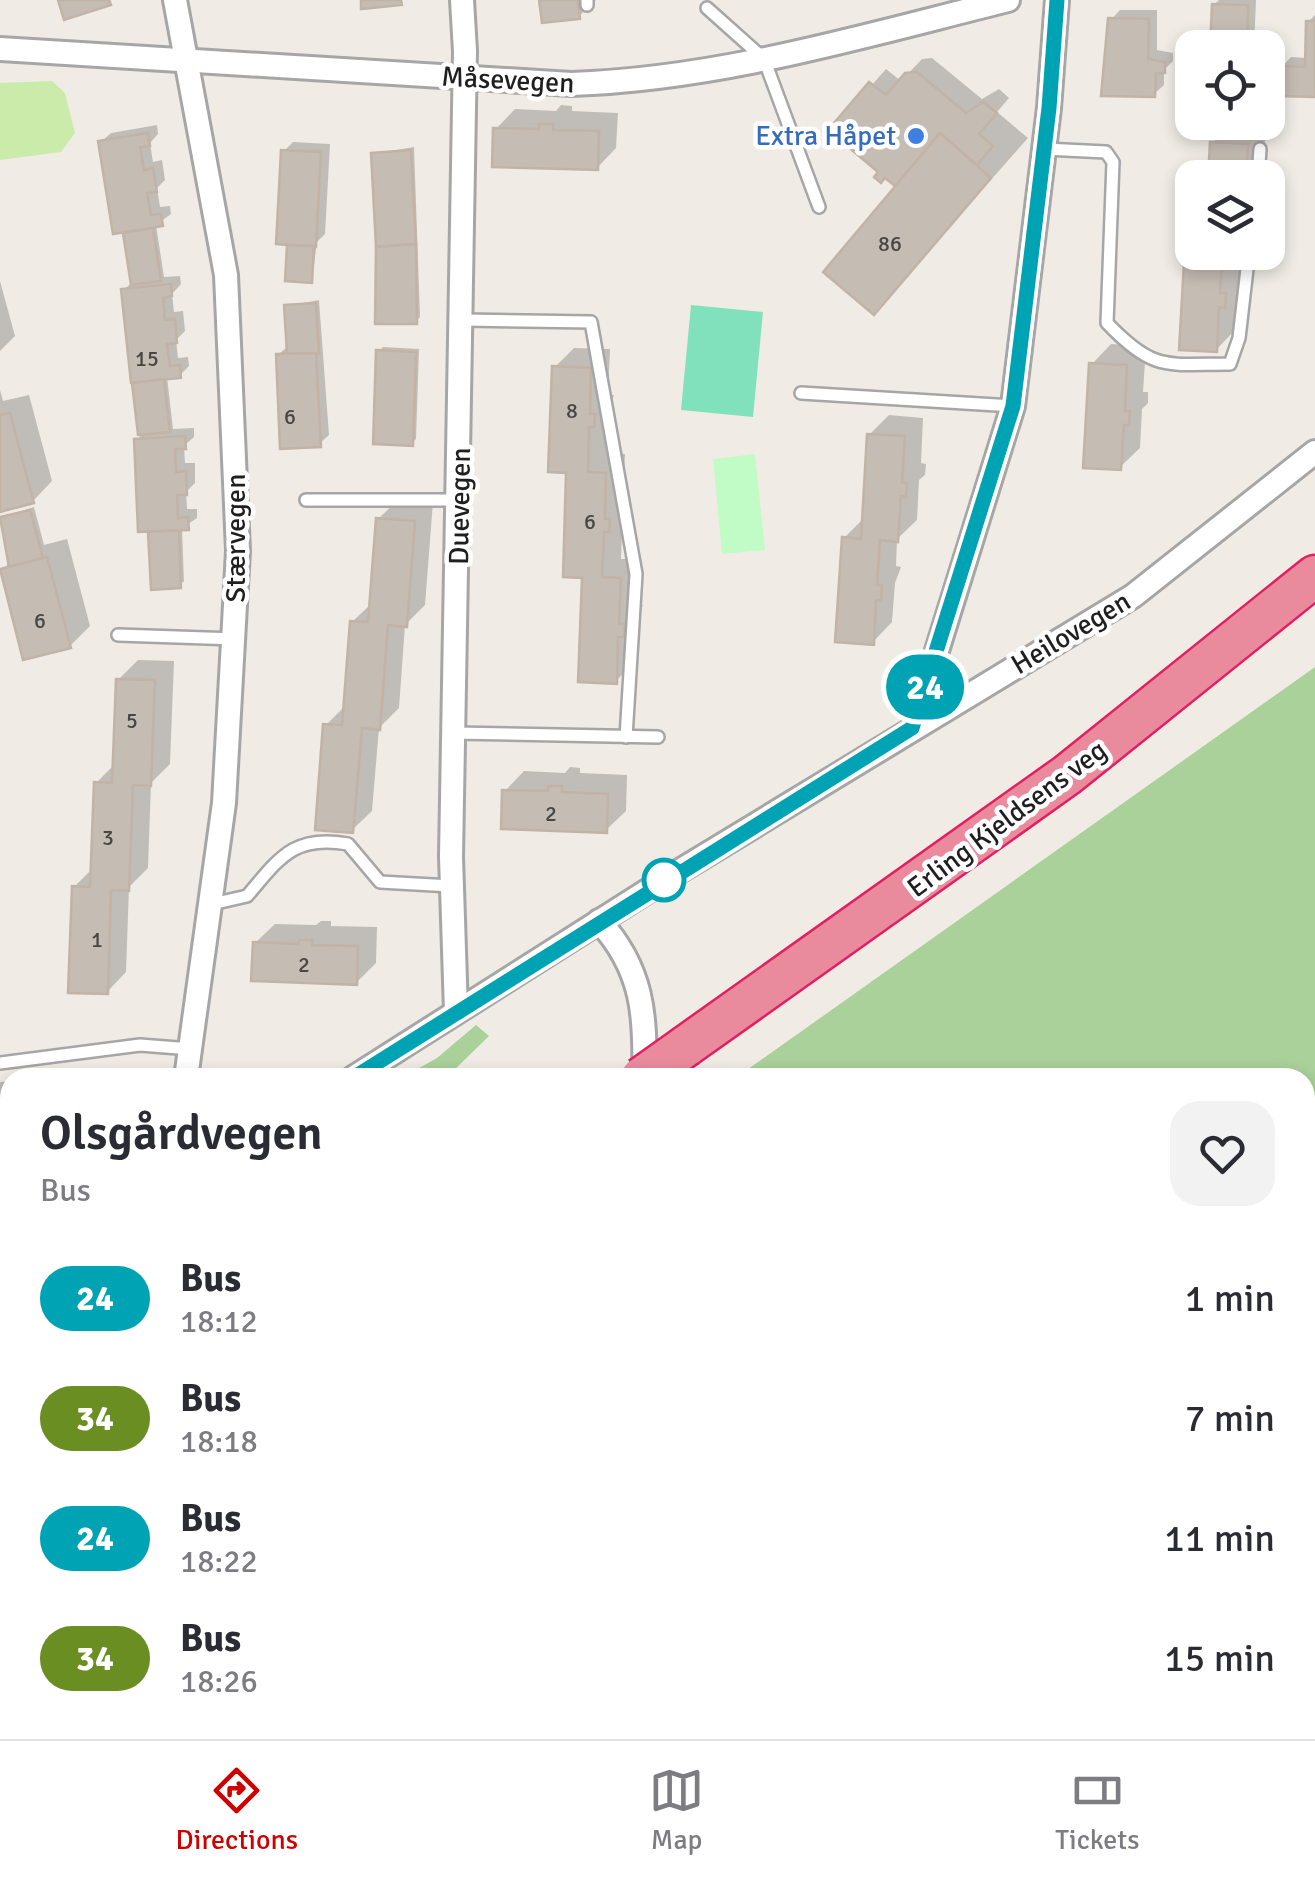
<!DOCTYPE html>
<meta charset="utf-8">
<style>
:root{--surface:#fff;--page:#f2f2f3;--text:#2b2b33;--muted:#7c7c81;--line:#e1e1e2;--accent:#ce0000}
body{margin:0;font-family:Signika,sans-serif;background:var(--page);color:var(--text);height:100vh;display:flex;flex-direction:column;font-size:38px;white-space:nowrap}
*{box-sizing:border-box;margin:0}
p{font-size:32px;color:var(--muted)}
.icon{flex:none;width:55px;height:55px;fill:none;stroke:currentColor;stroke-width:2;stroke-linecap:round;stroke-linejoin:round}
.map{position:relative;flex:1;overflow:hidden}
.details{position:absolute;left:0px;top:1068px;width:1315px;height:672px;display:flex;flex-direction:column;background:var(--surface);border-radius:30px 30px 0 0;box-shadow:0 5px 15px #0003}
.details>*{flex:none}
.badge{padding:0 20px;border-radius:32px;font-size:35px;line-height:65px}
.buttons{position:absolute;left:1175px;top:30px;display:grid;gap:20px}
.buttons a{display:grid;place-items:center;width:110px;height:110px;border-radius:20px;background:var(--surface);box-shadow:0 5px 15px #0003;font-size:50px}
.map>.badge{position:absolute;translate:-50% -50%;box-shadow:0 0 0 5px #fff}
.round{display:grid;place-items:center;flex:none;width:105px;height:105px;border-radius:30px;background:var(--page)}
.headline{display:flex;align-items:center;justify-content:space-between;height:170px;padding:0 40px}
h1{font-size:48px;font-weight:600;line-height:75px}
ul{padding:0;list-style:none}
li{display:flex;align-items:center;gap:30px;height:120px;padding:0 40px}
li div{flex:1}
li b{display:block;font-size:38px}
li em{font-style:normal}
li .badge{min-width:110px;font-weight:700;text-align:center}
.dock{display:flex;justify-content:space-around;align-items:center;height:140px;border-top:2px solid var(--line);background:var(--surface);font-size:28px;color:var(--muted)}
.dock a{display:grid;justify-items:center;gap:5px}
.dock .selected{color:var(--accent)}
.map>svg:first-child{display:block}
</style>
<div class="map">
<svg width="1315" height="1739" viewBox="0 0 1315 1739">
<rect width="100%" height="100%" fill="#f0ece5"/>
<!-- grass -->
<polygon fill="#caebaa" points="52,81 65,93 75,133 61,152 0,160 0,83"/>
<!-- forest -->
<g fill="#a9d199">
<polygon points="1315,667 1315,1739 932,1739 936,1730 1305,1730 1305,1078 737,1077"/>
<polygon points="476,1025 489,1036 447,1077 403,1077 437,1058"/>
<polygon points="10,1303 10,1482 0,1492 0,1309"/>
</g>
<!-- park -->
<polygon fill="#c1fbc6" points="755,454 765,550 722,554 713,459"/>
<!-- pitch -->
<polygon fill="#81e1bc" points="691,305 763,312 753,417 681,410"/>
<!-- shadow -->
<g fill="#0003">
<polygon points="542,0 596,0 579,16"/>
<polygon points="1219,0 1256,0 1254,48 1213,48 1214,5"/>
<polygon points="1120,10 1157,10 1157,50 1173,53 1173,61 1164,70 1164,85 1154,94 1111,20"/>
<polygon points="1315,15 1315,94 1282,67 1291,57 1307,58 1308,22"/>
<polygon points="932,58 982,99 999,89 1009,98 997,112 1028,138 874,312 905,178 881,171 832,130 886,69 901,81 922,59"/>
<polygon points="561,105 572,106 572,111 618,113 616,148 597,168 496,129 515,109 556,111"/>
<polygon points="1232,123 1266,125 1263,171 1269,171 1268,182 1268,178 1210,178 1212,143"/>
<polygon points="157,125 158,134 150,143 153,162 162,160 165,180 157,188 160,207 170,206 171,214 156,225 164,277 180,276 181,284 172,294 174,312 183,311 185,331 176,340 178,358 188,357 189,366 180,375 167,377 173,429 194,428 194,437 184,446 185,463 195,463 195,483 186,492 187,509 197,509 197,518 182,528 184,582 153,587 150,529 137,440 140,436 135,384 139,379 124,290 133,281 125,233 130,229 101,142 111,133"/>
<polygon points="293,142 330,144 325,234 317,242 312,280 287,279 284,151"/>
<polygon points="414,147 420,317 416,321 378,321 373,154"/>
<polygon points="1192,241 1192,252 1240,252 1239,274 1244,274 1238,291 1235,330 1216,350 1187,246"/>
<polygon points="0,281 15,336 0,351"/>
<polygon points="319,300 329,435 319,444 278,355 289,345 287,306"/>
<polygon points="1111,344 1146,346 1143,392 1148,392 1148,403 1142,409 1140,448 1120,467 1092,364"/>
<polygon points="383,347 419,349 416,439 412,443 379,351"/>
<polygon points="574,348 610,349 608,395 614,395 608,411 606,453 625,454 621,559 639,559 638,605 643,605 637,621 635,661 616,681 584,575 555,367"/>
<polygon points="0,390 3,401 29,395 52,481 33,501 0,510"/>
<polygon points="889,415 923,418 921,463 926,464 925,475 919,480 917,520 897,539 896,566 901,567 895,583 892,622 873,642 844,538 864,518 869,435"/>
<polygon points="398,500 433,502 425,605 405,625 399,708 379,728 372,811 352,830 326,725 346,705 352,622 372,603 378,519"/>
<polygon points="34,507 44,545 67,539 90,626 70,646 2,570 10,562 0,518"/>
<polygon points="138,660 174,661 170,764 151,783 148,868 129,887 126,972 107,992 74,887 93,868 96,783 115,764 118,680"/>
<polygon points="570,767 580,768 580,773 627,775 626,811 606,830 505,791 524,771 565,773"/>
<polygon points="321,921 331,921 331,926 377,927 376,963 356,983 255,943 275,924 316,925"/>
<polygon points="10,1081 10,1140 0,1139 0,1082"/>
<polygon points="176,1730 265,1730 272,1739 190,1739"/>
<polygon points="783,1730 825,1730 825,1739 782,1739"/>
</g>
<!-- building -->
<g fill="#c5bcb4" stroke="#c2b3a7" stroke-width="2.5">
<polygon points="58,0 109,0 111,5 64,20"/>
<polygon points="361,0 401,0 402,5 361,9"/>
<polygon points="539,0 578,0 580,19 542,23"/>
<polygon points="1212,4 1248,5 1247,48 1210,48"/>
<polygon points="1108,18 1149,19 1148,59 1165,62 1165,73 1156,73 1155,97 1101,96"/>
<polygon points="1306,21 1315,21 1315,97 1278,96 1279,66 1305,67"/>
<polygon points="917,72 966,113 983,102 997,113 979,134 993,146 977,165 940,133 895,186 885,178 881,183 874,177 878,172 828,130 869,82 886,95 905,73"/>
<polygon points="539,124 553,124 553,130 599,131 598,170 492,167 493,128 539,129"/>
<polygon points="148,133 150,146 140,147 144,170 153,168 157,192 147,193 151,215 161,214 163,226 113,234 98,141"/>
<polygon points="940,133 991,178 874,315 823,272"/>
<polygon points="1210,142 1248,144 1246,178 1208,178"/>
<polygon points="281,150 321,152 316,247 276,244"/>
<polygon points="411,150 416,244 376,247 371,153"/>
<polygon points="153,228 161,281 131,285 123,233"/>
<polygon points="416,244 417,324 375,324 376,247"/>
<polygon points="287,245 314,246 312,283 285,281"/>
<polygon points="1185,245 1192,245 1192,252 1223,252 1220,293 1226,293 1225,308 1219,307 1217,352 1179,350"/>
<polygon points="171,284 172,296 163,298 165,320 175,319 177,343 167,344 170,366 180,365 181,378 131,383 121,289"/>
<polygon points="316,303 319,354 287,354 284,305"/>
<polygon points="376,350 416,352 413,446 373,444"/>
<polygon points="316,353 321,447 280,449 276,354"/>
<polygon points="1089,363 1127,365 1125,411 1130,411 1129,425 1124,425 1121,470 1083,468"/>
<polygon points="552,366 591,368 590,414 595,414 594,427 589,427 588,472 606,473 605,519 610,519 609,532 604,532 602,577 621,578 619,624 625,624 624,637 618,637 617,684 578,682 582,578 563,577 566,473 548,472"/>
<polygon points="164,379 170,432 138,435 132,383"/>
<polygon points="10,413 34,503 0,512 0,415"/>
<polygon points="867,434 905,436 902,482 907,483 906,497 901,496 898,542 880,540 877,585 882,585 881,600 876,600 874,645 835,642 842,537 861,539"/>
<polygon points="185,436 186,449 175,449 176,472 186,471 187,495 177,495 178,518 188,517 189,530 138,532 134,439"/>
<polygon points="30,510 43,558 9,567 0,517"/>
<polygon points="376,518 415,521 407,627 388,625 380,730 362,728 353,833 315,830 323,724 342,725 350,621 368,622"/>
<polygon points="179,530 181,588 151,590 148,532"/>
<polygon points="47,557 71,648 23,660 0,569"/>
<polygon points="116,679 155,680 151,786 133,785 129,891 111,890 108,994 68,993 72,886 90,887 94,782 112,783"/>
<polygon points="548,786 562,786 562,792 608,794 607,833 501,829 502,790 548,791"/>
<polygon points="299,940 313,940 312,945 358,946 357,985 251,981 253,942 298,944"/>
<rect x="0" y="1102" width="10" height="40"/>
<polygon points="156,1730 202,1730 196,1739 171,1730 167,1737"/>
<polygon points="202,1730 249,1730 243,1739 196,1739"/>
<polygon points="655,1730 715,1730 715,1739 659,1739"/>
<polygon points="780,1730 812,1731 812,1739 780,1739"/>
</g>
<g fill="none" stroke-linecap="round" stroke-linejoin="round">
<!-- lane casing -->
<g stroke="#a6a6a6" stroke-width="16">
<g id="lane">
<polyline points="587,0 587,5"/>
<polyline points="707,8 764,59 819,207"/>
<path d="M1045,149l61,3 7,10 -6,161c47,49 59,41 123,41l9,-26 10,-86"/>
<polyline points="1258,178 1260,149"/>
<polyline points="463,320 591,322 636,574 626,737"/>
<polyline points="801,393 1013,406"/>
<polyline points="306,500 460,500"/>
<polyline points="118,635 236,639"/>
<polyline points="454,733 658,737"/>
<path d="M212,904l35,-8c32,-37 46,-62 101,-52l32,38 71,4"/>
<polyline points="0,1063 140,1045 191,1049"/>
</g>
</g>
<!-- street casing -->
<g stroke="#a6a6a6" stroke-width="28">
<g id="street">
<polyline points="175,0 226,275 238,551 224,803 186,1078"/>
<path d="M0,49l571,35c149,-5 292,-48 437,-84"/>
<polyline points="913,728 1013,406 1049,108 1057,0"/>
<path d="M599,921c44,48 47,94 45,157"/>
<polyline points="456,1012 451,857 465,51 462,0"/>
<polyline points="353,1078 663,881 1133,596 1315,452"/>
<polyline points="0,1266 10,1261"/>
<polyline points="38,1730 47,1739"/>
<polyline points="618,1739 618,1730"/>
<polyline points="743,1739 744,1730"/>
</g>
</g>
<!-- highway casing -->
<g stroke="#e02062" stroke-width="45">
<g id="highway">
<polyline points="686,1046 1067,775 1315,576"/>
<polyline points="0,1615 10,1605"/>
<polyline points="0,1659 10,1648"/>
</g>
</g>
<!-- lane -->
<use href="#lane" stroke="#fff" stroke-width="11"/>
<!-- street -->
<use href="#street" stroke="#fff" stroke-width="22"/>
<!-- highway -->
<use href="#highway" stroke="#e98b9d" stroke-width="40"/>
<!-- highway-bridge casing -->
<g stroke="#e02062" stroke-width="45" stroke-linecap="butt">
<polyline id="highway-bridge" points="641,1078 686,1046"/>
</g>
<!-- highway-bridge -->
<use href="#highway-bridge" stroke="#e98b9d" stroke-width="40"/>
</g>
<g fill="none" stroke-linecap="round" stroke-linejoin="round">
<!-- line casing -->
<g stroke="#fff" stroke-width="22">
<polyline id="line" points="353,1078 912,728 1013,406 1049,108 1057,0"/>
</g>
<!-- line -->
<use href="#line" stroke="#00a3b4" stroke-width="15"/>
</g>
<!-- markers -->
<circle fill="#3f7fe0" stroke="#fff" stroke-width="4" cx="916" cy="136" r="10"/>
<circle fill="#fff" stroke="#00a3b4" stroke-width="5" cx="664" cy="880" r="20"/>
<g text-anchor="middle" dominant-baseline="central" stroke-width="9" stroke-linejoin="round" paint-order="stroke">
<!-- number labels -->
<g font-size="22" fill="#484644">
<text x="890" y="243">86</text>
<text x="147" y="358">15</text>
<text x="572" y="410">8</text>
<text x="290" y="416">6</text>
<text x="590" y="521">6</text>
<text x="40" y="620">6</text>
<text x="132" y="720">5</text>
<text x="551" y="813">2</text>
<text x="108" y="837">3</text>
<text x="97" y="939">1</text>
<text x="304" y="964">2</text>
</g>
<!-- street labels -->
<g font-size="28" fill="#1f1f1f" stroke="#fff">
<text transform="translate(508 80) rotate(3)">Måsevegen</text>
<text transform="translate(460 506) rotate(-89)">Duevegen</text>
<text transform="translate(236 538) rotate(-90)">Stærvegen</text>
<text transform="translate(1071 633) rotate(-31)">Heilovegen</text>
<text transform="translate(1007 819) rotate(-37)">Erling Kjeldsens veg</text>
</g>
<!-- shop labels -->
<g font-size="28" fill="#366cbe" stroke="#fff" text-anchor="end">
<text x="896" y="136">Extra Håpet</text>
</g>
</g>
</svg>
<div class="buttons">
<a><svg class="icon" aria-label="locate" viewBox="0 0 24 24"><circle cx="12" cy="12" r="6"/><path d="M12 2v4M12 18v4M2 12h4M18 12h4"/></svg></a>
<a><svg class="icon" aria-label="layers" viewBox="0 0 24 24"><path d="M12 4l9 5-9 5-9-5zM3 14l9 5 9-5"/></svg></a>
</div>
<b class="badge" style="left:925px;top:687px;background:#00a3b4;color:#fff">24</b>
<section class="details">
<div class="headline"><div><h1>Olsgårdvegen</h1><p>Bus</p></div><a class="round"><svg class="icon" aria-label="heart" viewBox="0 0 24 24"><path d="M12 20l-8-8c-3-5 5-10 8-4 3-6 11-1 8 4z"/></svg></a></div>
<ul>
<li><span class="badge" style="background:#00a3b4;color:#fff">24</span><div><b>Bus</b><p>18:12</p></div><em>1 min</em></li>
<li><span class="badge" style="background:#6b8e23;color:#fff">34</span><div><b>Bus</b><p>18:18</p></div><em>7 min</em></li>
<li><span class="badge" style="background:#00a3b4;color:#fff">24</span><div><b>Bus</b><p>18:22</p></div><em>11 min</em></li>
<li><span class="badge" style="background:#6b8e23;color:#fff">34</span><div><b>Bus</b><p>18:26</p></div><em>15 min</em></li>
</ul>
</section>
</div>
<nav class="dock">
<a class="selected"><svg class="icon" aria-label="directions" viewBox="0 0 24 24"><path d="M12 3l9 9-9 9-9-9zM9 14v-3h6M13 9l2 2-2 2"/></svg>Directions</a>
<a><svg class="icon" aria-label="map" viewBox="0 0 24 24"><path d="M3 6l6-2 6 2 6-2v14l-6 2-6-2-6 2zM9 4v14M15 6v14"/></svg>Map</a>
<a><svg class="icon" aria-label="tickets" viewBox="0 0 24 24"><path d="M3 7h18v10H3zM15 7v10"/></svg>Tickets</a>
</nav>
